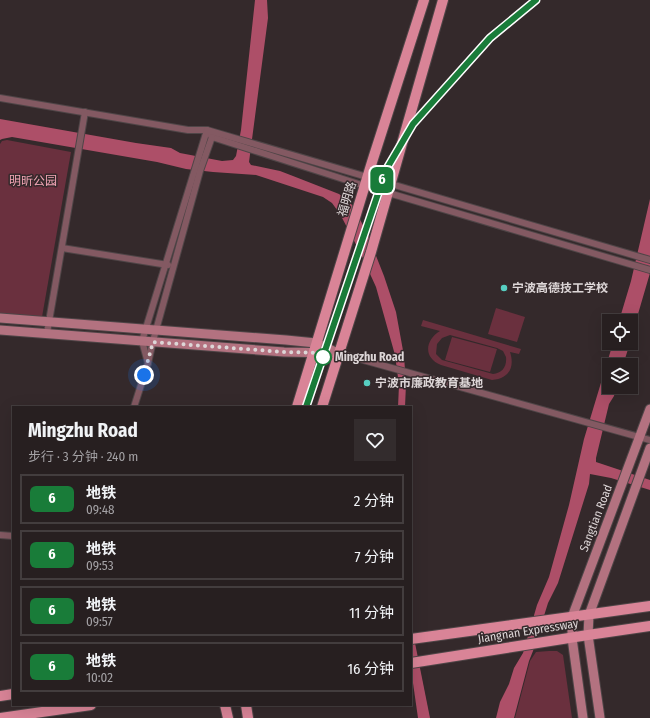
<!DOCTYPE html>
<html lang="zh">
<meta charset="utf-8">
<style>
:root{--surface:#271f20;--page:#332c2d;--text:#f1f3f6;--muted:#a4a2a5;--line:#433d3e}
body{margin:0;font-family:"Fira Sans Condensed","Noto Sans SC",sans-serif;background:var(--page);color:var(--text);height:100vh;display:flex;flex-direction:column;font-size:15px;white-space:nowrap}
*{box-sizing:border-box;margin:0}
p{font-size:13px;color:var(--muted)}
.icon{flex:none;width:22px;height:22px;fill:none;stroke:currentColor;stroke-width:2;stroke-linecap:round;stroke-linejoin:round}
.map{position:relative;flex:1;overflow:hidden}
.sheet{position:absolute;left:12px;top:406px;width:400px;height:300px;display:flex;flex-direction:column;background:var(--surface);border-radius:0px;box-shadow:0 4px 16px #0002,0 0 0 1px var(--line)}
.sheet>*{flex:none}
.badge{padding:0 8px;border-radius:6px;font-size:14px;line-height:26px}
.controls{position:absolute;left:602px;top:314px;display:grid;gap:8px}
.controls a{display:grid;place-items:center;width:36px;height:36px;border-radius:0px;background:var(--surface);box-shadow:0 4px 16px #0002,0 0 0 1px var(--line);font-size:20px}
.you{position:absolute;width:20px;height:20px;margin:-10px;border:3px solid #fff;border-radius:50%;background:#1a73e8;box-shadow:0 0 0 6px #1a73e833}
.map>.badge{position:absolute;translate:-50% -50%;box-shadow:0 0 0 2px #fff}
.round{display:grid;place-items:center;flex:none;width:42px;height:42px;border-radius:0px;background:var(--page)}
.headline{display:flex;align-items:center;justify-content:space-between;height:68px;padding:0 16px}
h1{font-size:19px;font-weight:700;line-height:30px}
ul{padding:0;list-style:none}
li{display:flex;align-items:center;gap:12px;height:50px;margin:0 8px 6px;padding:0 8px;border:2px solid var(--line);border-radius:0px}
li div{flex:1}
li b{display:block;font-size:15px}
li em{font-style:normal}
li .badge{min-width:44px;font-weight:700;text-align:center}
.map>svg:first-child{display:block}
</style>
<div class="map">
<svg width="650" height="718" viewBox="0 0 650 718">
<rect width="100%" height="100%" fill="#34292b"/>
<!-- green -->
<g fill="#6a303e" fill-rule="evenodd">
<polygon points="7,140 71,152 42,317 0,314 0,144 2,141"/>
<polygon points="496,308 525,317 517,342 488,334"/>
<path d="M423,320l98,29 -2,5 -9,-2c5,15 -1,27 -18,28l-51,-15c-18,-7 -16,-25 -1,-34l-19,-5zM450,335l47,13 6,3 3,6c1,10 -4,16 -13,17l-51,-14 -6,-6 1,-10 5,-6z"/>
<polygon points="452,337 497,349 490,372 445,360"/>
<polygon points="549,651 557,651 563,655 572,718 515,718 530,661 536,652"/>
</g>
<!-- water -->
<g fill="#ad4f68">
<polygon points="255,0 267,0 268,18 249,162 251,165 280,171 293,176 339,194 348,201 353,206 367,233 384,276 396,312 404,356 406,384 405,407 398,407 399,385 395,355 376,287 361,254 340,214 332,203 323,197 256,175 213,172 186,169 157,162 12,137 2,139 0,140 0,119 136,143 171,148 180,153 222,161 233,160 236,156 241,130"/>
<polygon points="650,199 650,273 631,338 631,321 619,321 631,281"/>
<polygon points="613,343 630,343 623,365 609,365 609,387 616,387 614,396 609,404 596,458 596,462 650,480 650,490 611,478 590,474 589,484 558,583 548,603 533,651 529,661 514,718 496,718 500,702 509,684 514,668 523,653 537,605 549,577 569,505 584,439"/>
<polygon points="411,623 430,718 418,718 411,669"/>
</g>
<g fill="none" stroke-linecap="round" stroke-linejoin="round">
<!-- minor casing -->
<g stroke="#4f4547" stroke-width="8">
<g id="minor">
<polyline points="0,98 188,130 207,130 212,137 365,186 650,270"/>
<polyline points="62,248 168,265"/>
<polyline points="47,333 85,112"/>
<polyline points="338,353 650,440"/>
<polyline points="148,363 142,341 207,130 650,260"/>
<polyline points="134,407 148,363 153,341 200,171 212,137"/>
<polyline points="0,535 13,536"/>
</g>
</g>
<!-- secondary casing -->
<g stroke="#4f4547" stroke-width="11">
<g id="secondary">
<polyline points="0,318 286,340 316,343 338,353"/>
<polyline points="0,330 284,352 335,353"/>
<polyline points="583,718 572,638 572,617 650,409"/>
<polyline points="600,718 588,635 589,615 650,448"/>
</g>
</g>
<!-- primary casing -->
<g stroke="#4f4547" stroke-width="12">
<g id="primary">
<polyline points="297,407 372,162 424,0"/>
<polyline points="322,407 371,252 443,0"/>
<polyline points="411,639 650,606"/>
<polyline points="411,663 588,635 650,626"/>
<polyline points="0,696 13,694"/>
<polyline points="225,705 228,718"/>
<polyline points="246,705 248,718"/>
<polyline points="0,718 91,705"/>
</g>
</g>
<!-- minor -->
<use href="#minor" stroke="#835962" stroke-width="6"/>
<!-- secondary -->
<use href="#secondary" stroke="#b37280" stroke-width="9"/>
<!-- primary -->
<use href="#primary" stroke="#d98497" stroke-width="10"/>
</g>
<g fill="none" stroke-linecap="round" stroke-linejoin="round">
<!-- line casing -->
<g stroke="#fff" stroke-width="9">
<polyline id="line" points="306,407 386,170 413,124 490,38 536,0"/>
</g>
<!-- line -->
<use href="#line" stroke="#197c39" stroke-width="6"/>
<!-- walk -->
<polyline stroke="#ddd6d7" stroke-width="4" stroke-dasharray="0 7.2" points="144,375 153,342 284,352 326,353 323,357"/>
</g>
<!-- markers -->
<g fill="#57cec1" stroke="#34292b" stroke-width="1.5">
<circle cx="504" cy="288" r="4"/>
<circle cx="367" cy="383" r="4"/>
</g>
<circle fill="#fff" stroke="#197c39" stroke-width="2" cx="323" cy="357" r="8"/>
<g text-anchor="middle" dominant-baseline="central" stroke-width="3" stroke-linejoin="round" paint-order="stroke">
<!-- park labels -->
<g font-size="12" fill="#f2a5b5" stroke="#34292b">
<text x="33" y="181">明昕公园</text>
</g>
<!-- street labels -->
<g font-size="12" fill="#ddd6d7" stroke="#34292b">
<text transform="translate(347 199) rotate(-73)">福明路</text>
<text transform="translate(596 518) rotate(-69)">Sangtian Road</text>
<text transform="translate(528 631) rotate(-9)">Jiangnan Expressway</text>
</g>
<!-- poi labels -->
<g font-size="12" font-weight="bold" fill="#ddd6d7" stroke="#34292b" text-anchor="start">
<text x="512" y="288">宁波高德技工学校</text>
<text x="375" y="383">宁波市廉政教育基地</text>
</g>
<!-- stop labels -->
<g font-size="12" font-weight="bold" fill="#ddd6d7" stroke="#34292b" text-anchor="start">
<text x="335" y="357">Mingzhu Road</text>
</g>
</g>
</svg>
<div class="controls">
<a><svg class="icon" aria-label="locate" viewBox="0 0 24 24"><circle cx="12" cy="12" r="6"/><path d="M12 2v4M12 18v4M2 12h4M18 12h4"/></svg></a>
<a><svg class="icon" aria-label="layers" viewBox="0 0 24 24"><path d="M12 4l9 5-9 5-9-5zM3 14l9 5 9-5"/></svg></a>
</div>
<div class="you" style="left:144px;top:375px"></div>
<b class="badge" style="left:382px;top:180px;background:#197c39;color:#fff">6</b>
<section class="sheet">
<div class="headline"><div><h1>Mingzhu Road</h1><p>步行 · 3 分钟 · 240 m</p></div><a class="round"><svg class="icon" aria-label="heart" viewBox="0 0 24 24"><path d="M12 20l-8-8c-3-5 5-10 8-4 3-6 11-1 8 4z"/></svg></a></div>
<ul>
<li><span class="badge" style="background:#197c39;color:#fff">6</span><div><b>地铁</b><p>09:48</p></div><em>2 分钟</em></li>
<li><span class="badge" style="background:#197c39;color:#fff">6</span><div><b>地铁</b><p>09:53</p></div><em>7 分钟</em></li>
<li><span class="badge" style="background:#197c39;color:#fff">6</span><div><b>地铁</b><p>09:57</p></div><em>11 分钟</em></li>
<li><span class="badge" style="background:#197c39;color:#fff">6</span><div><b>地铁</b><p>10:02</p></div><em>16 分钟</em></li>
</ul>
</section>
</div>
